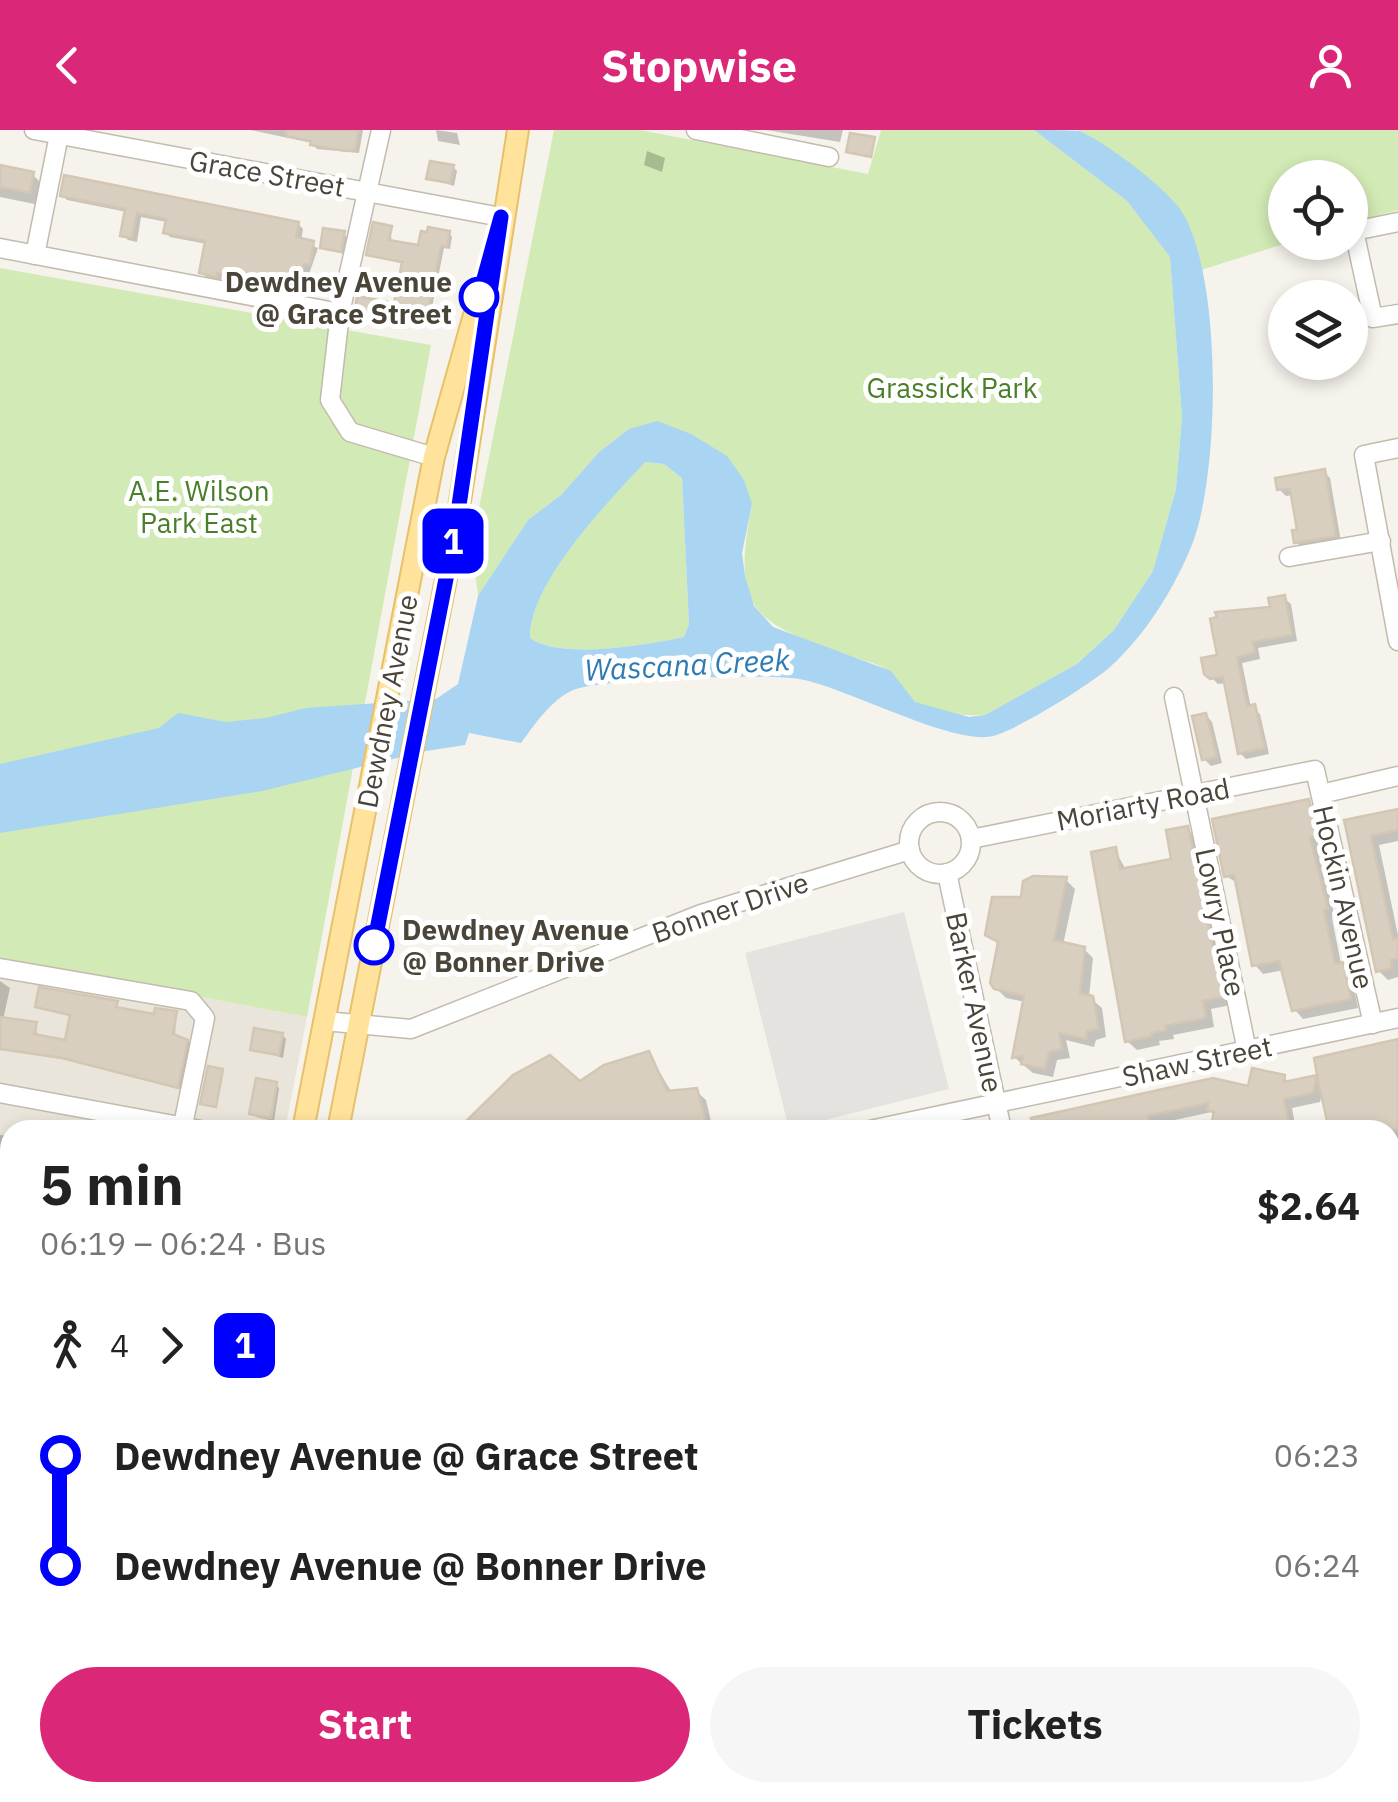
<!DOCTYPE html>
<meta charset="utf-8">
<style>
:root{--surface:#fff;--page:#f6f6f6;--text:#222;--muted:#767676;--accent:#db2777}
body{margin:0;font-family:"IBM Plex Sans",sans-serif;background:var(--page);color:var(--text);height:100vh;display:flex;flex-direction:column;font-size:38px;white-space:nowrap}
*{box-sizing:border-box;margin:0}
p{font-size:32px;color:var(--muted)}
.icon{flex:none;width:55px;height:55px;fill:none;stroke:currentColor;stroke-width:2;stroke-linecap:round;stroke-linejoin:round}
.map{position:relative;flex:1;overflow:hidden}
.side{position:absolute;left:0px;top:990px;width:1400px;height:682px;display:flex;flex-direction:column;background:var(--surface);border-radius:30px 30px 0 0;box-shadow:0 5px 15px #0003}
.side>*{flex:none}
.badge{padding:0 20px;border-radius:15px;font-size:35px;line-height:65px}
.fabs{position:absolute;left:1268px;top:30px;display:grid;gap:20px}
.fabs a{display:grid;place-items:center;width:100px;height:100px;border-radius:50%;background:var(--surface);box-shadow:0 5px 15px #0003;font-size:50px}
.map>.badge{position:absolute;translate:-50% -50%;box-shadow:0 0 0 5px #fff}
.legs{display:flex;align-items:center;gap:15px;height:110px;padding:0 40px;font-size:32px}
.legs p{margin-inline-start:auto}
.summary{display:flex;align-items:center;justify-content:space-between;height:170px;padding:0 40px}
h1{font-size:55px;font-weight:700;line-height:75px}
.button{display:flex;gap:20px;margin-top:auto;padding:20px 40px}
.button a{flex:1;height:115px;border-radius:60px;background:var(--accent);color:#fff;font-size:40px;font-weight:700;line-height:115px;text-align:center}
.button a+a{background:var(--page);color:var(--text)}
ul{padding:0 40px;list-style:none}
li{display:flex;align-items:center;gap:35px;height:110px;font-size:38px}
li i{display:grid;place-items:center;width:15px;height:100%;margin:0 12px;background:currentColor}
li i::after{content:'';width:25px;height:25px;margin:-12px;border:8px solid;border-radius:50%;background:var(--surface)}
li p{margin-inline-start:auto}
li:first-child i{background:linear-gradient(#0000 50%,currentColor 0)}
li:last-child i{background:linear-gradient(currentColor 50%,#0000 0)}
header{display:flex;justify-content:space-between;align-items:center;height:130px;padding:0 40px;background:var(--accent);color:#fff;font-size:45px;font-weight:700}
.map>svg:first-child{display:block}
</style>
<header><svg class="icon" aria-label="back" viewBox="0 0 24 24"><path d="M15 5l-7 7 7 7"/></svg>Stopwise<svg class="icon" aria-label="person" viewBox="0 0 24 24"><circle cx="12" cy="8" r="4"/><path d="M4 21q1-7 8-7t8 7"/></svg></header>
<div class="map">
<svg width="1398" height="1672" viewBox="0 0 1398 1672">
<rect width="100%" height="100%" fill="#f6f3ec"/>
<!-- residential -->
<polygon fill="#eae5da" points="0,829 307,887 285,1000 10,1000 10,1662 158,1663 157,1672 0,1672"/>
<!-- green -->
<g fill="#d2eab5">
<path d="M554,0h86l228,44 13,-44h153l93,71 43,56 12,160 -6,72 -23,82 -39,59 -37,34 -92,51c-22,2 -64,-4 -80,-21 -7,-7 -9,-19 -18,-24 -12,-8 -30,-11 -43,-16 -95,-34 -112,-45 -92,-150l-123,-75 -30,23 -38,43 -33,25 -50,76 -6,-53z"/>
<path d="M1077,0h321v80l-48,13v-45h-65l2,65 -86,27c-15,-73 -64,-104 -124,-140z"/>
<polygon points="0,138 431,215 307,887 0,829"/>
<path d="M644,332l20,2 18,14 7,146 -5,13c-37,8 -124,23 -154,1 -1,-55 78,-136 114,-176z"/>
<polygon points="1260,1662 1262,1672 945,1672 942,1663"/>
</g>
<!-- parking -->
<g fill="#e5e3e0">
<polygon points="904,782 949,959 789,999 745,823"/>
<polygon points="682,1663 682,1662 865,1663 863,1672 680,1672"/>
</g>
<!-- water -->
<path fill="#a9d4f2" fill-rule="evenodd" d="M1034,0c13,0 33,0 45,1 25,10 86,56 101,78 43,64 40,261 13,333 -17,44 -48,94 -83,125 -19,17 -93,63 -117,69 -40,10 -147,-49 -194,-57 -30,-6 -202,0 -226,11 -23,11 -37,33 -52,53l-52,-10 -4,12 -39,6 -164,40 -262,42v-69l159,-36 19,-15 48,9 40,-4 40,-10 130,-9 22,-15 20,-88 50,-76 33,-25 38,-43 30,-23 28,-8 34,13 36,22 17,24 8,24 -10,49 3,23 9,30 19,21 118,44 24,31 54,15 16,-2 92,-51 37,-34 39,-59 23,-82 6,-72 -12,-160 -43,-56zM645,332l19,2 18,14 7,146 -5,13c-37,8 -125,23 -154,1 -1,-55 78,-136 115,-176z"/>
<!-- shadow -->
<g fill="#0003">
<polygon points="250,0 363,0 359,23 317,19 312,13"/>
<polygon points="436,0 457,3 460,15 438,11"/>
<polygon points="766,0 843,0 840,12"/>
<polygon points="647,21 665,28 662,42 644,35"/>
<polygon points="453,37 457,41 454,56 429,48"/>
<polygon points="0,38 33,45 47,59 44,76 0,67"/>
<polygon points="62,65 298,94 303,99 301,111 318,118 303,162 222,146 221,150 206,147 201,142 207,114 170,107 165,102 167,92 141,87 137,112 128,110 123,105 127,82 67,70"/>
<polygon points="390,98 392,113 420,118 449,103 452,107 450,119 444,118 428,197 357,177 396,176 404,134 369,124"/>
<polygon points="344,104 348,108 345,124 322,117"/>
<polygon points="1324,342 1330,348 1341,412 1303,419 1296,412 1300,402 1294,365 1286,366 1279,359"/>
<polygon points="1284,468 1291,474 1297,511 1258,518 1260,529 1242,533 1251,578 1260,584 1269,624 1246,629 1240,623 1227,553 1218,554 1207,543"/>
<polygon points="1206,585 1212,592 1222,633 1211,636 1204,629"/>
<polygon points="1308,672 1317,680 1325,714 1317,716 1335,787 1332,788 1341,834 1351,844 1358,878 1303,889 1295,880 1284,840 1263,844 1255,835 1239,754 1226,746"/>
<polygon points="1398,681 1398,711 1379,715 1398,805 1398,847 1388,850 1378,840 1347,692"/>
<polygon points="1187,699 1196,708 1231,875 1211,879 1214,897 1173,905 1174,909 1159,911 1160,915 1137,920 1127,911 1115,720 1126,740 1174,731"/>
<polygon points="1066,750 1075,759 1063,815 1084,819 1093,828 1089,867 1102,878 1106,907 1096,910 1094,917 1066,910 1070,928 1057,930 1053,947 1033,943 1014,927 1025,872 1006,868 996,858 1000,815 988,804 1023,769"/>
<polygon points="0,851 10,858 3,890 36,894 37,907 67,913 73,886 38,876 116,873 119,880 156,887 176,884 175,907 190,912 181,959 67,930 0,918"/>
<polygon points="282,905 286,909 283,928 253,919"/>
<polygon points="1398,911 1398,1042 1390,1044 1390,1000 1331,1000 1323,959 1320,972 1292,978 1296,1000 1213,1000 1212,982 1156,994 1157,1000 1036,1000 1034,990 1250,958 1284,947 1290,954 1314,948 1322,956"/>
<polygon points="649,924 672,963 696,961 706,970 713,1000 462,1000"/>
<polygon points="275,954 279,958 274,991 256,987 252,983"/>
<polygon points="0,1005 10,1006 8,1070 0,1070"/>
<polygon points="0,1109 10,1111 10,1162 0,1160"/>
<polygon points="1392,1116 1398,1116 1398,1177 1390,1178"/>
<polygon points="0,1248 10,1250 10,1290 4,1286 8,1266 0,1265"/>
<polygon points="0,1383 10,1384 10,1413 0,1411"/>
<polygon points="0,1513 10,1515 10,1567 0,1565"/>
<polygon points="0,1622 10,1624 10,1655 0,1653"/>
<polygon points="112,1662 143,1662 141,1672 110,1672"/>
<polygon points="474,1662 529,1668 530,1662 672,1662 688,1672 472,1672"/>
</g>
<!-- building -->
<g fill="#d8cfc1" stroke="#d3c7b4" stroke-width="2.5">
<polygon points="286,0 359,0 355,20 347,21 310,15 311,11 286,6"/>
<polygon points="850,3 875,7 871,27 846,22"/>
<polygon points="430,31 454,35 450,53 426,49"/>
<polygon points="0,35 34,42 30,63 0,57"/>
<polygon points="64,45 299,92 296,107 314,111 310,135 304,134 299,159 217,143 217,147 199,143 205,111 163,103 166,89 137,83 132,108 120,106 125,79 60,66"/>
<polygon points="373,92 392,96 389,110 418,115 421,101 427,102 428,97 450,101 447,117 441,116 425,195 355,178 357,166 394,173 402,132 366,125"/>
<polygon points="323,98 345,101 341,122 320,118"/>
<polygon points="1325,339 1336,406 1294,413 1292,400 1297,400 1290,359 1277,360 1275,348"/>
<polygon points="1285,465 1292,505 1253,512 1255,523 1237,527 1247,576 1255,574 1265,618 1238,624 1223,547 1210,549 1204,544 1201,528 1217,525 1210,489 1217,487 1215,482 1270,477 1268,468"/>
<polygon points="1206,583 1217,627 1202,630 1192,586"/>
<polygon points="1309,669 1317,706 1310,708 1328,779 1324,780 1335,834 1343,832 1351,869 1292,881 1279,831 1252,836 1234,745 1224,747 1212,689"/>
<polygon points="1398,679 1398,700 1371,706 1393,809 1398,808 1398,829 1391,830 1392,838 1376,842 1344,690"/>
<polygon points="1188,696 1223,867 1203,871 1206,888 1165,896 1166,900 1152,903 1152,906 1125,912 1091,722 1116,717 1120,739 1171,729 1166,700"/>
<polygon points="1033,746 1067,747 1054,810 1085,817 1080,863 1093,866 1099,899 1087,901 1086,909 1059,903 1062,919 1049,922 1045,939 1021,934 1023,926 1012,928 1024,866 994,859 990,853 998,812 985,805 992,767 1021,767 1023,751"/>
<polygon points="39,857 118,871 116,877 154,884 155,878 177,881 173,904 188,910 178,958 62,928 0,919 0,887 37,892 34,904 65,910 70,885 35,877"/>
<polygon points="254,898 283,903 279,925 250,920"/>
<polygon points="1398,909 1398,1000 1329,1000 1317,946 1313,963 1284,969 1290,1000 1210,1000 1214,982 1207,980 1208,973 1148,986 1151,1000 1100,1000 1099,996 1034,1000 1031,988 1213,948 1248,956 1252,938 1285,945 1284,952 1317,945 1314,928"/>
<polygon points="649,921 667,961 697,958 708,1000 457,1000 513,945 550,925 580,951 604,935"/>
<polygon points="208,936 223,939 216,977 200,974"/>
<polygon points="256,948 277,952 271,988 249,984"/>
</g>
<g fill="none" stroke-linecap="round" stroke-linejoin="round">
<!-- minor casing -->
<g stroke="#c2bbae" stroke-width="21">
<g id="minor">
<polyline points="34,0 501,87"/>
<polyline points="381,0 340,183 330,270 350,302 434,327"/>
<polyline points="696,0 829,27"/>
<polyline points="1398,92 1354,101 1373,188 1398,184"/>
<polyline points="0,118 340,183"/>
<polyline points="35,125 59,5"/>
<polyline points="1398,318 1364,325 1398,511"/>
<polyline points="1289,427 1381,411"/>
<polyline points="1174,567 1247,921"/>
<polyline points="1321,664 1398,646"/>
<circle cx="940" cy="713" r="31"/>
<polyline points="971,709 1315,640 1373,894"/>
<polyline points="947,743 1002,1000"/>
<polyline points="0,838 191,871 205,888 182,1000"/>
<polyline points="324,891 411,899 701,784 910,720"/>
<polyline points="0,963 201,1000"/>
<polyline points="870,1000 1398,888"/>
<polyline points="0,1080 10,1082"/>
<polyline points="1390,1081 1398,1079"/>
<polyline points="0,1203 10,1204"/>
<polyline points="0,1325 10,1327"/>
<polyline points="1390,1437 1398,1435"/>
<polyline points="0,1452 10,1454"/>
<polyline points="1390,1460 1398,1506"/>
<polyline points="0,1577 10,1579"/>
<polyline points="1390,1619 1398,1617"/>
<polyline points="1271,1662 1273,1672"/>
<polyline points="49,1672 51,1662"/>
</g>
</g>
<!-- major casing -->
<g stroke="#e6c16a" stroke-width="24">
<g id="major">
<polyline points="303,1000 434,327 478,171"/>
<polyline points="338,1000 455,403 518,0"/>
<polyline points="173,1672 175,1662"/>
<polyline points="207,1672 209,1662"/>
</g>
</g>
<!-- minor -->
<use href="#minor" stroke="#fff" stroke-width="18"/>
<!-- major -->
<use href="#major" stroke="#ffe39c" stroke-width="20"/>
</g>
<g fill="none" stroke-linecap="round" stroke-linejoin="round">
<!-- line-1 casing -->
<g stroke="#fff" stroke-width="22">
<polyline id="line-1" points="374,815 455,403 501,87 479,167"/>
</g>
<!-- line-1 -->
<use href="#line-1" stroke="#00f" stroke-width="15"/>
</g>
<!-- markers -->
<g fill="#fff" stroke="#00f" stroke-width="5">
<circle cx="479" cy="167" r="18"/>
<circle cx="374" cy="815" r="18"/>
</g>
<g text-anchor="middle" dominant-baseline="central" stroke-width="10" stroke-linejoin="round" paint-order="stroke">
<!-- street labels -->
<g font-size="28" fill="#4b4439" stroke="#fff">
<text transform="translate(267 43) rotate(10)">Grace Street</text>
<text transform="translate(387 571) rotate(-79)">Dewdney Avenue</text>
<text transform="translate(1143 674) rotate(-11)">Moriarty Road</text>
<text transform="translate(1344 767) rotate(77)">Hockin Avenue</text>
<text transform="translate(730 777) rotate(-19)">Bonner Drive</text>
<text transform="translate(1221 792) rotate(78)">Lowry Place</text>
<text transform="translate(975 872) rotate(78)">Barker Avenue</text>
<text transform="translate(1197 931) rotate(-12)">Shaw Street</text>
</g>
<!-- stop labels -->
<g font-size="28" font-weight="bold" fill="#4b4439" stroke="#fff" text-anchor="end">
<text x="452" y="151">Dewdney Avenue<tspan x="452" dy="32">@ Grace Street</tspan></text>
<text x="402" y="799" text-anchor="start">Dewdney Avenue<tspan x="402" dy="32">@ Bonner Drive</tspan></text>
</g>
<!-- park labels -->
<g font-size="28" fill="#4a7f2a" stroke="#fff">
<text x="952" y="257">Grassick Park</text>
<text x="199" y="360">A.E. Wilson<tspan x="199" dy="32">Park East</tspan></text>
</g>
<!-- water labels -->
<g font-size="30" font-style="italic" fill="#2e7ab2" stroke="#fff">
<text transform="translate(687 534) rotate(-3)">Wascana Creek</text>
</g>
</g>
</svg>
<div class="fabs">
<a><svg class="icon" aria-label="locate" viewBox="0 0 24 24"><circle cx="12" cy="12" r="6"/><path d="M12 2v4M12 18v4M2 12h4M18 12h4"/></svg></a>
<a><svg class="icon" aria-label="layers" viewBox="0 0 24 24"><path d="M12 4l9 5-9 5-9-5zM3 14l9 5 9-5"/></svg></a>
</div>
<b class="badge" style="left:453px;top:411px;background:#00f;color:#fff">1</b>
<section class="side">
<div class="summary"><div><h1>5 min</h1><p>06:19 – 06:24 · Bus</p></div><b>$2.64</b></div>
<div class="legs"><svg class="icon" aria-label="walk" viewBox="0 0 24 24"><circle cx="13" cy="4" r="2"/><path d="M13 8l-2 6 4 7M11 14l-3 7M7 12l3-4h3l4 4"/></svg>4<svg class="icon" aria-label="forward" viewBox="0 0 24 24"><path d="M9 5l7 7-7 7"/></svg><b class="badge" style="background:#00f;color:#fff">1</b></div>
<ul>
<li><i style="color:#00f"></i><b>Dewdney Avenue @ Grace Street</b><p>06:23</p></li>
<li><i style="color:#00f"></i><b>Dewdney Avenue @ Bonner Drive</b><p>06:24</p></li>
</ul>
<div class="button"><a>Start</a><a>Tickets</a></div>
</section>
</div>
